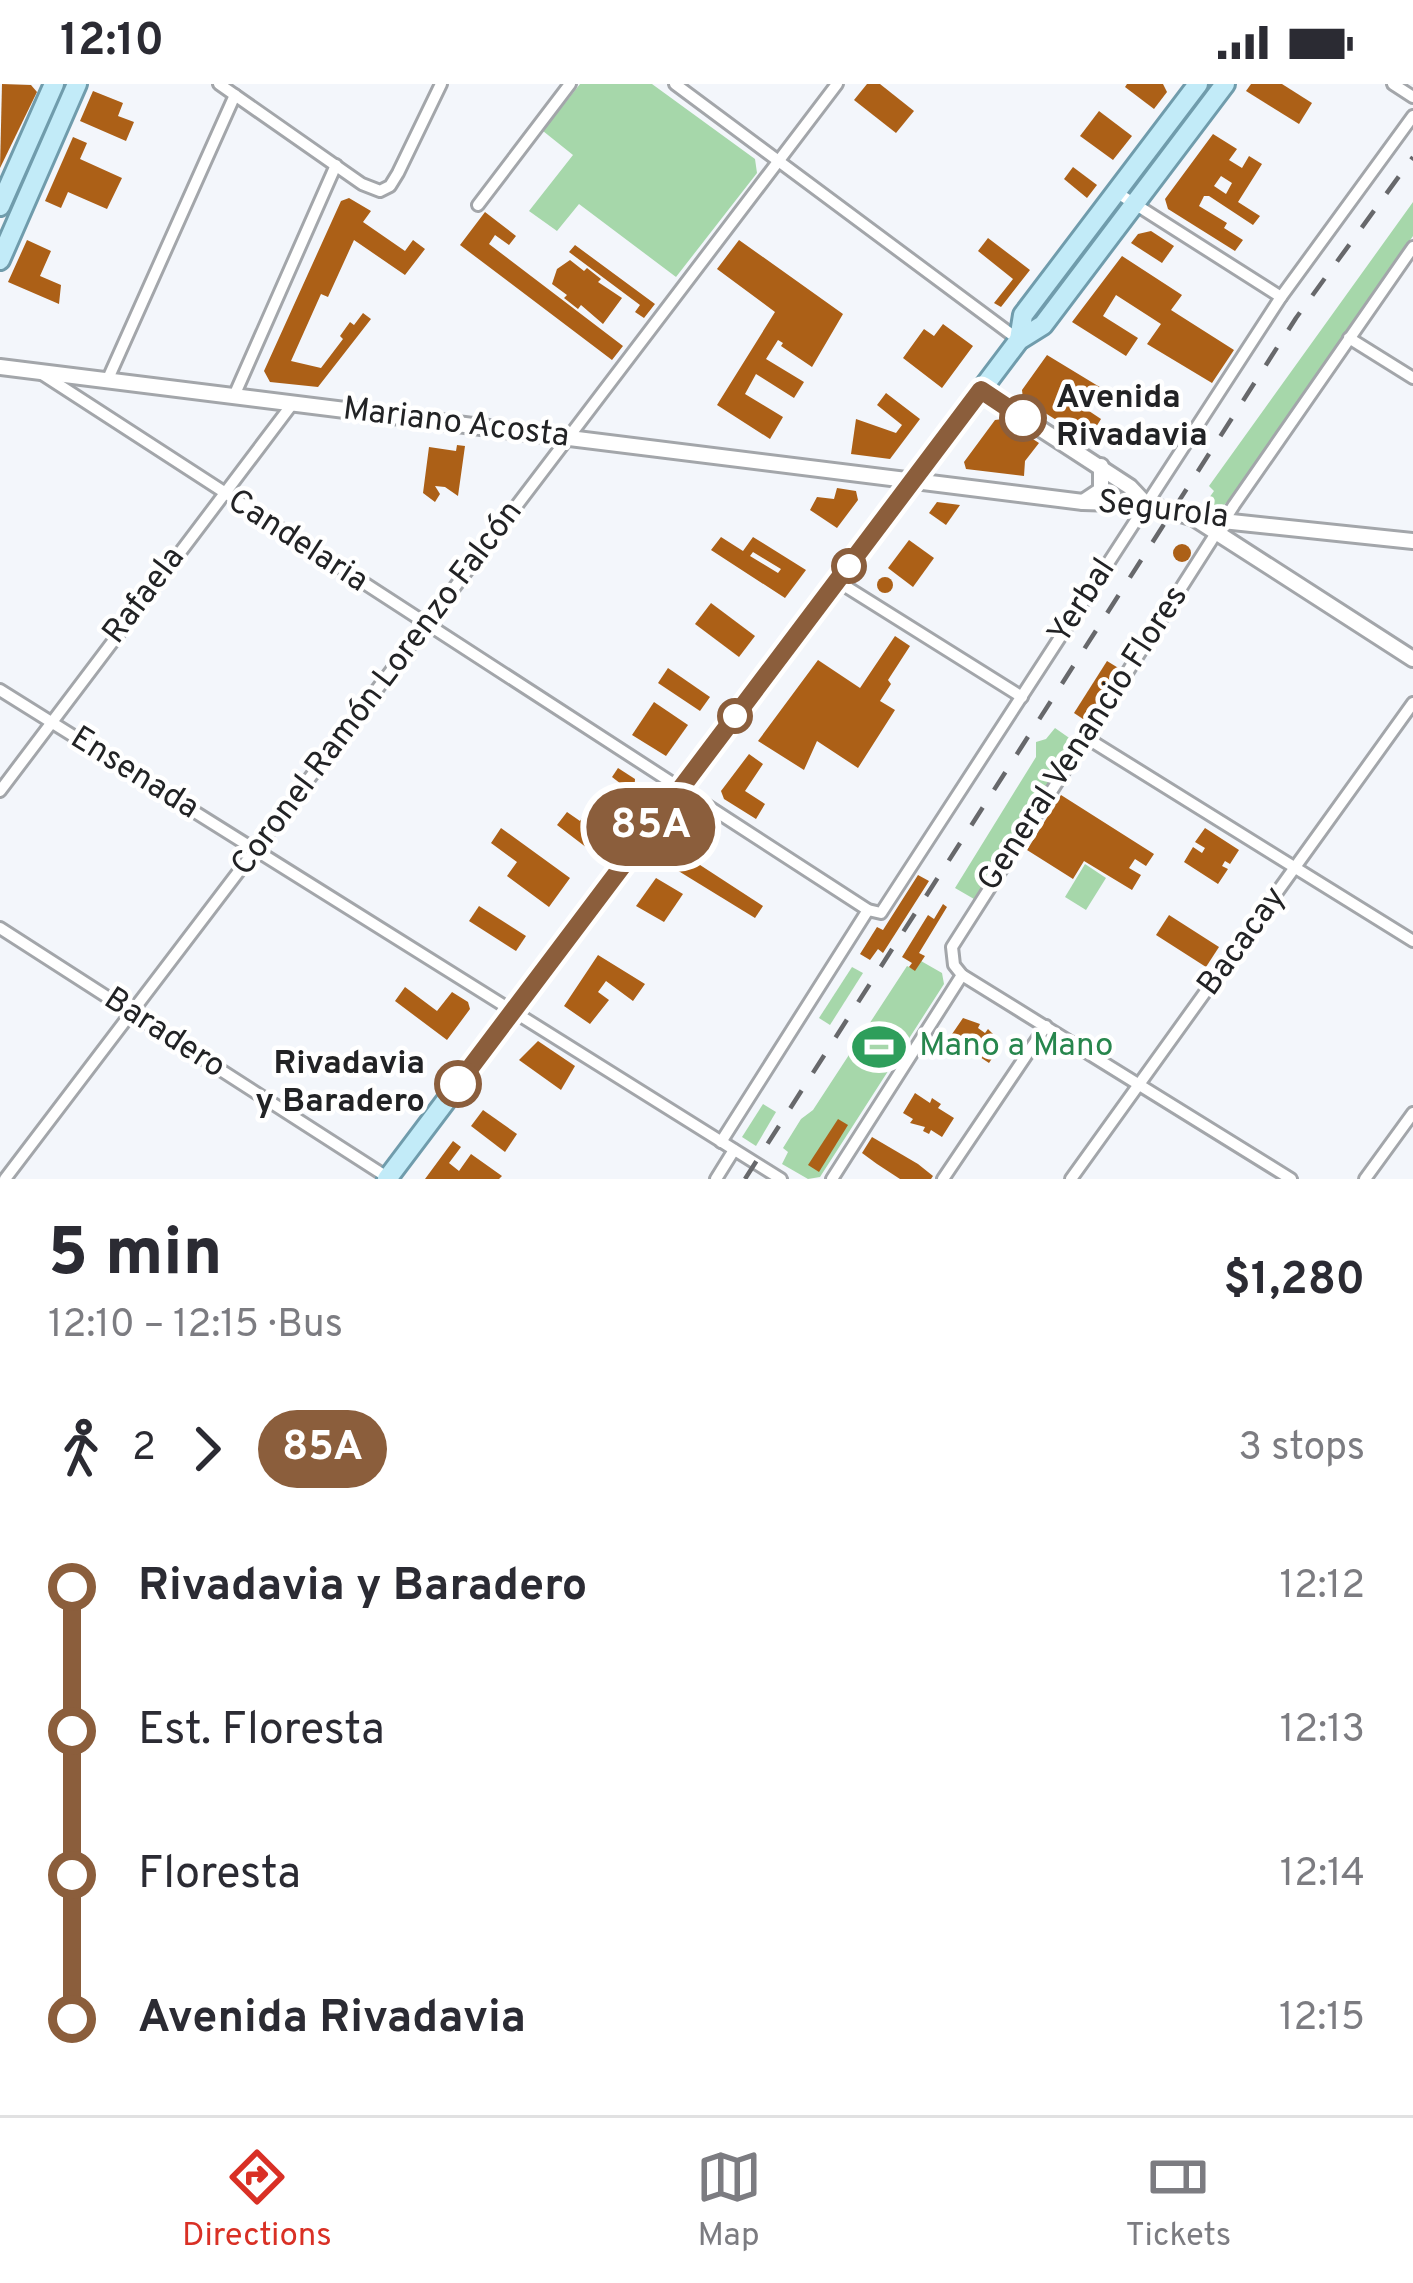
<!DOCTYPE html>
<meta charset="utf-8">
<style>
:root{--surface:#fff;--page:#f2f2f3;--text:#2b2b33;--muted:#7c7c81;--line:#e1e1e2;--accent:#d93025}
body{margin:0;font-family:Overpass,sans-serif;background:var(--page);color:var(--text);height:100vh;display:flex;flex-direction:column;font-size:45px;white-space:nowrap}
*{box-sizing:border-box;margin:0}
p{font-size:39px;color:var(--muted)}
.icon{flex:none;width:66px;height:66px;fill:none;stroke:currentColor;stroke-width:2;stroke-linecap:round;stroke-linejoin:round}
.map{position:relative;height:1095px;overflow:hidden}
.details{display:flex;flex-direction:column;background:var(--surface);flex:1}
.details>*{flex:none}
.badge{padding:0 24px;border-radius:39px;font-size:42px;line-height:78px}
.map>.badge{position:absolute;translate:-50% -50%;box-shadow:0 0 0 6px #fff}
.legs{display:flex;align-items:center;gap:18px;height:132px;padding:0 48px;font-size:39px}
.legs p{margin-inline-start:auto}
.summary{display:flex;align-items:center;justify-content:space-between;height:204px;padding:0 48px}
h1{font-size:66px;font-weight:800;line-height:90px}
ul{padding:0 48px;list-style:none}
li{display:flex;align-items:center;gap:42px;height:144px;font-size:45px}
li i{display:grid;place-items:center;width:18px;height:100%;margin:0 15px;background:currentColor}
li i::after{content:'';width:30px;height:30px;margin:-15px;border:9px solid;border-radius:50%;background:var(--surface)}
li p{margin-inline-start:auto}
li:first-child i{background:linear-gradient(#0000 50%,currentColor 0)}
li:last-child i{background:linear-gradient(currentColor 50%,#0000 0)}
.status{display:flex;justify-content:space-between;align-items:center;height:84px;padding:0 60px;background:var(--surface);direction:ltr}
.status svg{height:33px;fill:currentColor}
.dock{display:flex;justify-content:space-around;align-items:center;height:168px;border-top:3px solid var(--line);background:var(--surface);font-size:33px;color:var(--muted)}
.dock a{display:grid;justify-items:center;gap:6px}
.dock .active{color:var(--accent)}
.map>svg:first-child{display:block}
</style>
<div class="status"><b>12:10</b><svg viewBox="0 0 49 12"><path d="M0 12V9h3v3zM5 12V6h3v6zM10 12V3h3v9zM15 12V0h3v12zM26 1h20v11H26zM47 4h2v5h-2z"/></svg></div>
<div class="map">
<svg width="1413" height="1095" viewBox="0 0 1413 1095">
<rect width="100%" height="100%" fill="#f3f6fb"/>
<!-- green -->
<g fill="#a6d7aa">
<polygon points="580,0 652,0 755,75 757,89 676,193 579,120 557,147 529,127 573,71 543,47"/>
<polygon points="1413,118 1413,152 1236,409 1223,422 1204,421 1214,407 1209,402"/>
<polygon points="1055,644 1075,658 974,815 955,804 1036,673 1036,658 1046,655"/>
<polygon points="1085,780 1106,794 1086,826 1065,813"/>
<polygon points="921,877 942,889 944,900 820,1093 808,1095 782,1080 788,1068 783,1064 801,1035 813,1026 907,882 915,886"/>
<polygon points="852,883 863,889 830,941 819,934"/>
<polygon points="763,1020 776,1028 756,1062 742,1053"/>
</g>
<!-- building -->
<g fill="#ac6017" fill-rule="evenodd">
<polygon points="2,0 31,1 37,8 0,84"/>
<polygon points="867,0 880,0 914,27 896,49 854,16"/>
<polygon points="1127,0 1163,0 1167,8 1154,25 1125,3"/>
<polygon points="1251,0 1282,0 1312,19 1299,40 1246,7"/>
<polygon points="93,7 123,19 118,32 134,38 126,57 80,37"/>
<polygon points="1099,27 1132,52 1113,76 1080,52"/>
<path d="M1213,50l24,15 -8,11 13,8 7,-12 13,8 -24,38 22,14 -7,9 -44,-29h-5l-5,10 28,17 -3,5 19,12 -8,11 -67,-42 -3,-10zM1221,92l11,7 -6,11 -12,-8z"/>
<polygon points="73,53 87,59 80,75 122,94 107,125 68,108 61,124 45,117"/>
<polygon points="1073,83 1097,101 1087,114 1064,95"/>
<polygon points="349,114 371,127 363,138 405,167 413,156 425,165 405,191 354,156 328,213 321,210 291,277 321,284 343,255 340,252 350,238 354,241 363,229 371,235 318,303 270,298 264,287 341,117"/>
<polygon points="485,128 516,152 509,161 495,151 489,160 623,262 612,276 460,161"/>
<polygon points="1151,147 1174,162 1162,179 1131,159 1138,150"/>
<polygon points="988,154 1030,186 1001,223 994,219 1013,195 978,167"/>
<polygon points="27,156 51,167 40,192 61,201 59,220 8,198"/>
<polygon points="739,156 843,230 812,283 781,262 783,259 778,256 766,275 804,298 794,314 756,290 745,310 783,333 770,355 717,321 775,228 717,185"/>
<polygon points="575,161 655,220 644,234 635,228 640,221 569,168"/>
<polygon points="1122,172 1182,211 1171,226 1234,266 1212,299 1147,260 1161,240 1116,211 1103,232 1138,254 1126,272 1072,238"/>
<polygon points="570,176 584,187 587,184 601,195 598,198 622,214 603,240 581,221 578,225 564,214 567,211 552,200 557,185"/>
<polygon points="943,240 973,262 942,304 903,274 924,245 934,252"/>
<polygon points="1047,271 1103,305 1089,327 1101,335 1088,356 1023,315 1022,306"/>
<polygon points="886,309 920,335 890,375 851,370 856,335 896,349 902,341 877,321"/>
<polygon points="1002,335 1039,359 1025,377 1024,392 966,385 964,378 995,336"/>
<polygon points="457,361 465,362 458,412 445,403 435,402 440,410 435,418 423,409 429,363 456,367"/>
<polygon points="837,404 856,407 858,416 837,444 810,426 817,413 834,415"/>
<polygon points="937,418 960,421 946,441 929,429"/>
<path d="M721,453l22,14 10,-14 53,33 -21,28 -74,-48zM753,468l28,17 -3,4 -28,-17z"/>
<polygon points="909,456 934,474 913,503 888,484"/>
<circle cx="1182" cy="469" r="9"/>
<circle cx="885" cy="501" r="8"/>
<polygon points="711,519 755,552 739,573 695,540"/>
<polygon points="895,552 910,562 888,596 891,600 880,617 895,626 858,684 817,657 804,686 758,657 818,576 860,604"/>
<polygon points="1107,577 1120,585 1086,637 1074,629"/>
<polygon points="668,584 710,613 700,627 658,599"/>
<polygon points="654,618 688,641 666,672 632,651"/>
<polygon points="749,670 763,680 745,707 765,720 756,735 724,715 721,707"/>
<polygon points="618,684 635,695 634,710 612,693"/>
<polygon points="1061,711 1154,770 1146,782 1135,775 1129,784 1141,791 1132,806 1084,777 1073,795 1027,766"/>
<polygon points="590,722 612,739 591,767 557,741 567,728 580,737"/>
<polygon points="501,744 570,794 549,823 507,792 517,778 491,759"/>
<polygon points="1205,744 1239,766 1230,780 1225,777 1222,782 1228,785 1218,800 1184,778 1193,763 1202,769 1205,764 1195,758"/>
<polygon points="677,766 763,822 755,834 667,780"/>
<polygon points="918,791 929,797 883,869 878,865 870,876 860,870 877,843 883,846"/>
<polygon points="656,794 683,810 664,838 636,822"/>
<polygon points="943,820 947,823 919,869 925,872 915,887 909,883 912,879 902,873 928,831 934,835"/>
<polygon points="479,822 526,852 516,867 469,837"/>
<polygon points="1169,831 1219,863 1206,883 1156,851"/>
<polygon points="598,871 645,900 633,917 606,897 598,908 609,916 590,940 564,922"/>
<polygon points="405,903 437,927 452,908 468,918 470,925 447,956 395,917"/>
<polygon points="963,934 980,940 978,944 985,949 988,945 1002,959 989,979 974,969 971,973 963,967 966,963 950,953"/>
<polygon points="538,957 575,982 561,1006 519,976"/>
<polygon points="915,1009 930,1019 932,1014 941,1020 938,1024 954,1034 942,1053 931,1046 929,1050 923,1047 925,1043 910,1039 913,1035 903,1029"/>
<polygon points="483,1026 517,1050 505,1068 471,1042"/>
<polygon points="838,1035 848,1041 819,1088 808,1081"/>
<polygon points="872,1053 918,1080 933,1092 931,1095 900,1095 877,1080 862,1069"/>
<polygon points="453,1057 461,1063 449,1079 459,1087 471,1070 502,1092 499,1095 425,1095"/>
</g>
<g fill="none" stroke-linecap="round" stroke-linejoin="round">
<!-- minor casing -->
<g stroke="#a3a6aa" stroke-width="16">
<g id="minor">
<polyline points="219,0 362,100 380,107 390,102 398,89 441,0"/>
<polyline points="675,0 1019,256"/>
<polyline points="1393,0 1413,13"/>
<polyline points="1116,108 1281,213"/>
<polyline points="478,121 570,0"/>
<polyline points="1349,254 1413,294"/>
<polyline points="39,288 868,826 881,829 1281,213 1413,32"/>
<polyline points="107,297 235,11"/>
<polyline points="234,312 336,81"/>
<polyline points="837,497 1022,613"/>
<polyline points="0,606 781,1095"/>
<polyline points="1085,653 1413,857"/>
<polyline points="0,707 293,319"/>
<polyline points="0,844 390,1095"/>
<polyline points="721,1058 868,826"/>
<polyline points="5,1095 837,0"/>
<polyline points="716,1095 734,1066"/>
<polyline points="832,1095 962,891"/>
<polyline points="943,1095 1046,942"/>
<polyline points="1071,1095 1413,619"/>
<polyline points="1291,1095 962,891 954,881 952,863 1234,421 1413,163"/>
<polyline points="1365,1095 1413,1029"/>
</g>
</g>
<!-- tertiary casing -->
<g stroke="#a3a6aa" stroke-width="20">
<g id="tertiary">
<polyline points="0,283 1083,418 1146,420 1194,434 1413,457"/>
<polyline points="981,306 1130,403 1146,420"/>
<polyline points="1083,418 1101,406 1101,382"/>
<polyline points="1194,434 1413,575"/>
</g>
</g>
<!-- primary casing -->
<g stroke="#709cac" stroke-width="24">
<g id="primary">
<polyline points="0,122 54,0"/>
<polyline points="0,176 77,0"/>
<polyline points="1019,256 1023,231 1198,0"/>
<polyline points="387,1095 1019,256 1043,241 1225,0"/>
</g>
</g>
<!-- minor -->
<use href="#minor" stroke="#fff" stroke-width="10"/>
<!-- tertiary -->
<use href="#tertiary" stroke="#fff" stroke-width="14"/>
<!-- primary -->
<use href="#primary" stroke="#c2ebf8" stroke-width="18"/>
<!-- rail -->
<polyline stroke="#67686b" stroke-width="4.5" stroke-dasharray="21 21" stroke-linecap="butt" points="745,1095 1296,234 1413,73"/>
</g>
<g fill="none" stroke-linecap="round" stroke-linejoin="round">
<!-- line-1 casing -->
<g stroke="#fff" stroke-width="27">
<polyline id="line-1" points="458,1000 981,306 1023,334"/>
</g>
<!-- line-1 -->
<use href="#line-1" stroke="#8b5e3c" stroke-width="18"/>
</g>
<!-- icons -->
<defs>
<g id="stadium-bare" transform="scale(4.14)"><path d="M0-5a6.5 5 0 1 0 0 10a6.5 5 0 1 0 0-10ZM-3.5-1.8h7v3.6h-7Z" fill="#2e9e5b" stroke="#fff" stroke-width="2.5" paint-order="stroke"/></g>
</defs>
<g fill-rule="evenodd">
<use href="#stadium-bare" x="879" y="963"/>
</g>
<!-- markers -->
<g fill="#fff" stroke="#8b5e3c" stroke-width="6">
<circle cx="1023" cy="334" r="21"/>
<circle cx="849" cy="482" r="15"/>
<circle cx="735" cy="632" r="15"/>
<circle cx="458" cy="1000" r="21"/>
</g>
<g text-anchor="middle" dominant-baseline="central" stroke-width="9" stroke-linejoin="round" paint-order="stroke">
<!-- stop labels -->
<g font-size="33" font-weight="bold" fill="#222325" stroke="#fff" text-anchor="start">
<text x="1056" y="315">Avenida<tspan x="1056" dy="38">Rivadavia</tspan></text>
<text x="425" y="981" text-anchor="end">Rivadavia<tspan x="425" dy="38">y Baradero</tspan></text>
</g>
<!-- street labels -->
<g font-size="33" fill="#222325" stroke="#fff">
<text transform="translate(456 340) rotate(7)">Mariano Acosta</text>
<text transform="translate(1163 427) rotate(7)">Segurola</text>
<text transform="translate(297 458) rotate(33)">Candelaria</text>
<text transform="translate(145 512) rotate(-53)">Rafaela</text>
<text transform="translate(1083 518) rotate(-57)">Yerbal</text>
<text transform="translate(378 605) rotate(-53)">Coronel Ramón Lorenzo Falcón</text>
<text transform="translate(1084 655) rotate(-57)">General Venancio Flores</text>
<text transform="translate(134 690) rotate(32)">Ensenada</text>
<text transform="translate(1243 858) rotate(-54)">Bacacay</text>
<text transform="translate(164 950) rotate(33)">Baradero</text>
</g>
<!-- leisure labels -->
<g font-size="33" fill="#27864d" stroke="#fff" text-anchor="start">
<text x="919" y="963">Mano a Mano</text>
</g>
</g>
</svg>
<b class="badge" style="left:651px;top:743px;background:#8b5e3c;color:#fff">85A</b>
</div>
<section class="details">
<div class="summary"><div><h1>5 min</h1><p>12:10 – 12:15 · Bus</p></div><b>$1,280</b></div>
<div class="legs"><svg class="icon" aria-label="walk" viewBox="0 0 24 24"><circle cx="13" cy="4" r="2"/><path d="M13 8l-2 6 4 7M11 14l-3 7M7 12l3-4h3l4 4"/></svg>2<svg class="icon" aria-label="forward" viewBox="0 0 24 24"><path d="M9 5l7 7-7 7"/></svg><b class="badge" style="background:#8b5e3c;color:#fff">85A</b><p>3 stops</p></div>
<ul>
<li><i style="color:#8b5e3c"></i><b>Rivadavia y Baradero</b><p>12:12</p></li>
<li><i style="color:#8b5e3c"></i><span>Est. Floresta</span><p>12:13</p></li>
<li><i style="color:#8b5e3c"></i><span>Floresta</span><p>12:14</p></li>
<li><i style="color:#8b5e3c"></i><b>Avenida Rivadavia</b><p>12:15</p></li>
</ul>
</section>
<nav class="dock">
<a class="active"><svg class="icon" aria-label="directions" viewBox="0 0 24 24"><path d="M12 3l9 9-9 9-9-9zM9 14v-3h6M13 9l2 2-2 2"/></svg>Directions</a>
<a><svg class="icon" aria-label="map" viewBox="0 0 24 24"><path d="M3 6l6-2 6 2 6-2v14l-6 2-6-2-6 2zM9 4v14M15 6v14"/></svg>Map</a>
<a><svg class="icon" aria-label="tickets" viewBox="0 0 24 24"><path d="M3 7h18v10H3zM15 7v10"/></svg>Tickets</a>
</nav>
